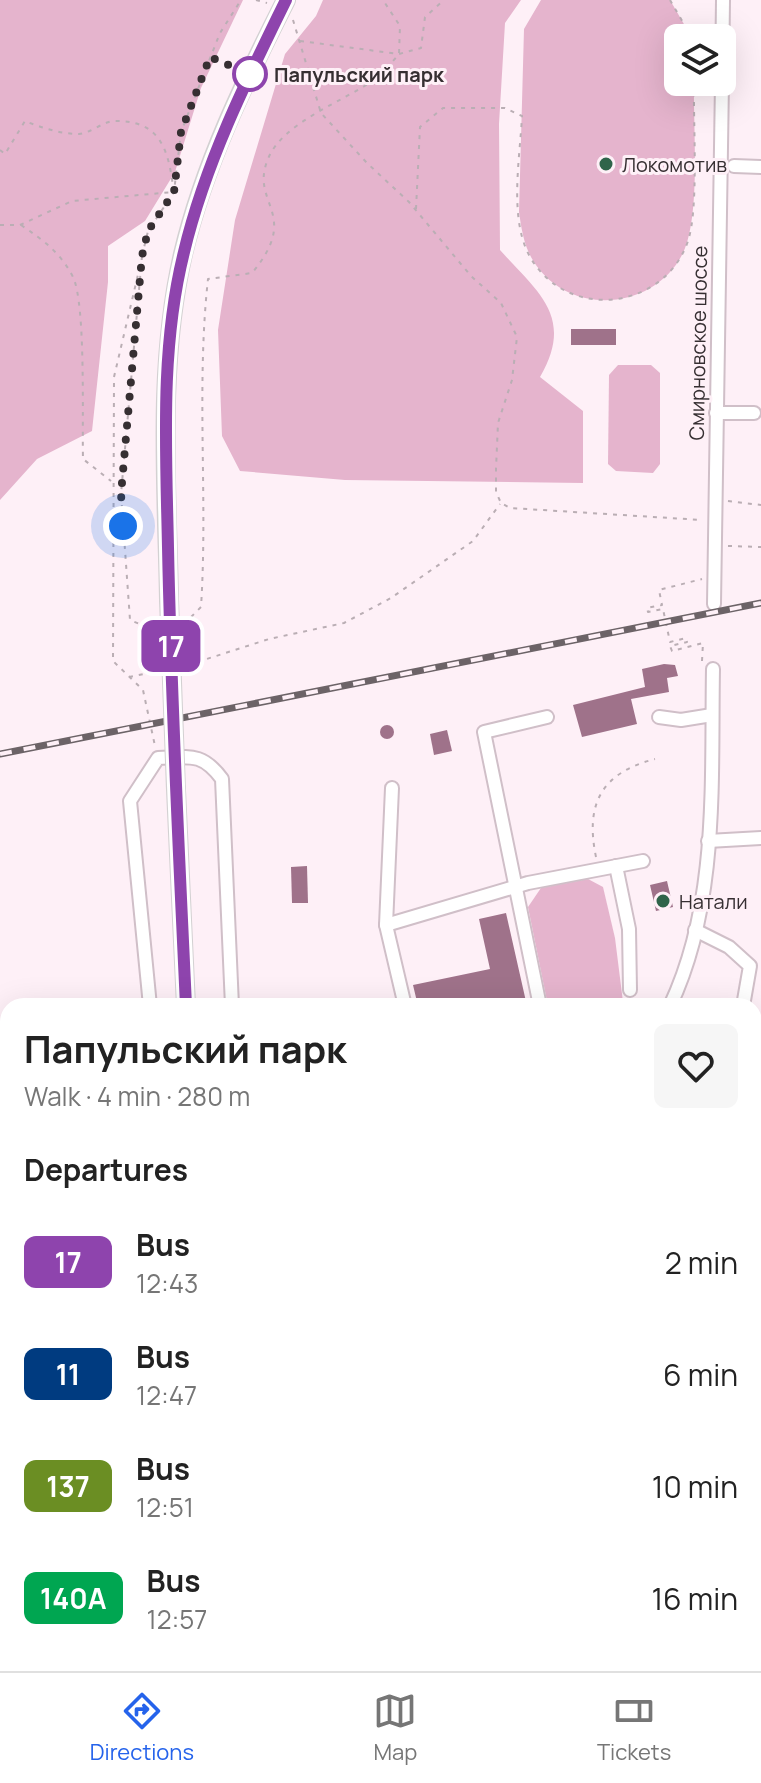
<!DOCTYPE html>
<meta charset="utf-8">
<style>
:root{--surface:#fff;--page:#f6f6f6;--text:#222;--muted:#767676;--line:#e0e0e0;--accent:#2563eb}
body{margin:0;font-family:Manrope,sans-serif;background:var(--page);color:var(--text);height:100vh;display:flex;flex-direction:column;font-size:30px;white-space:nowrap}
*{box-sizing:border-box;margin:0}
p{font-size:26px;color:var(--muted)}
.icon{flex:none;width:44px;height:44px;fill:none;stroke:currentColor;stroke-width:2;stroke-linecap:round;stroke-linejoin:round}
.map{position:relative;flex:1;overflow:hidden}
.drawer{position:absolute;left:0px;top:998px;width:762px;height:674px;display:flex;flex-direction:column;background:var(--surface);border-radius:24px 24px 0 0;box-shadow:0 8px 32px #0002}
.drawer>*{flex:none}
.badge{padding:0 16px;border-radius:12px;font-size:28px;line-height:52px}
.buttons{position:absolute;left:664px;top:24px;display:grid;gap:16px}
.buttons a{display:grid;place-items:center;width:72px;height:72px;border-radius:12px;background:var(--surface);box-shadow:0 8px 32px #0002;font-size:40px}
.you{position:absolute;width:40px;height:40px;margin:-20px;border:6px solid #fff;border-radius:50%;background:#1a73e8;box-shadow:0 0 0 12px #1a73e833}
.map>.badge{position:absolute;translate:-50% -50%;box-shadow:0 0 0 4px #fff}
h2{padding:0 24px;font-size:30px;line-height:72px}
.round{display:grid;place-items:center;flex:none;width:84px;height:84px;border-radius:12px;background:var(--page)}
.head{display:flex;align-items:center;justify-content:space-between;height:136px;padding:0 24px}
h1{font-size:38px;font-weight:700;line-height:60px}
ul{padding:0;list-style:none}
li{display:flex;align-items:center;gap:24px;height:112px;padding:0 24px}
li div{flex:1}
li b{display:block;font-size:30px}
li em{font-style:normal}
li .badge{min-width:88px;font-weight:700;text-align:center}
.tab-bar{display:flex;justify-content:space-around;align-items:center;height:112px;border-top:2px solid var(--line);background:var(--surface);font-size:22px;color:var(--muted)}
.tab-bar a{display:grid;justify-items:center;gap:4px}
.tab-bar .on{color:var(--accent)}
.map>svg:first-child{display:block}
</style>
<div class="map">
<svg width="761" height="1671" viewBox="0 0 761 1671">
<rect width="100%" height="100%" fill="#fef0f7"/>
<!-- green -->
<g fill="#e5b4cd">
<polygon points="0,0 243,0 201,88 175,172 145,221 108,246 108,282 92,431 37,459 0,500"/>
<path d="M323,0h198l-16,23 -6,101 1,126c38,42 75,67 40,127l43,34v72l-238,-3 -105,-9 -18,-35 -4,-106 17,-110 50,-166 31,-38z"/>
<path d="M541,0h129l22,38h-14v44h16c-1,44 7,134 -11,171 -27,55 -106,64 -144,16 -14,-17 -17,-36 -20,-57l5,-183z"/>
<polygon points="618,365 651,365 660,373 660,464 653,473 616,471 608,464 609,375"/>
<polygon points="588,879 603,887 615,938 623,1002 548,1006 528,907 541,888"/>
<polygon points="754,1087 761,1088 761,1671 230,1671 231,1664 754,1664"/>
<polygon points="8,1613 8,1664 41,1664 42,1671 0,1671 0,1614"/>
<polygon points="79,1664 169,1664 167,1671 79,1671"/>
</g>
<!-- building -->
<g fill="#9f728a">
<rect x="571" y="329" width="45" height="16"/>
<polygon points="664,664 675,665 678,676 667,678 669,692 631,699 637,724 582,737 573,705 645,687 642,669"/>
<circle cx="387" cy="732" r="7"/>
<polygon points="447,730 452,751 434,755 430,734"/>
<polygon points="307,866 308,903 292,903 291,867"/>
<polygon points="667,881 673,907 656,911 650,885"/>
<polygon points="506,913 527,1006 418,1006 413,985 490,969 479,919"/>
</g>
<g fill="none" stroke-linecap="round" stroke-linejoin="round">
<!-- minor casing -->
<g stroke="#d0bfc8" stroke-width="16">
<g id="minor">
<polyline points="722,80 723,0"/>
<polyline points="734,166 761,167"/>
<polyline points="716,413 754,413"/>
<polyline points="714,604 722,82"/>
<polyline points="659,717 681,720 712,715"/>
<polyline points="392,788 386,925 405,1006"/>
<polyline points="708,841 761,838"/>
<polyline points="616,866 629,929 630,990"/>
<polyline points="386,925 528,883 643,861"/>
<polyline points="695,930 729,947 750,966 743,1006"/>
<path d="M150,1006l-20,-205 28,-43c32,-1 44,-6 64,21l10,227"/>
<polyline points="540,1006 484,732 547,717"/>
<path d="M670,1006c49,-103 41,-226 43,-337"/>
<polyline points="0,1151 8,1148"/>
<polyline points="0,1289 8,1296"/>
<polyline points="0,1371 8,1375"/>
<polyline points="0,1467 8,1470"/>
<polyline points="0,1546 8,1542"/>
<polyline points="55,1664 56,1671"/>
</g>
</g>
<!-- major casing -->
<g stroke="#d3d1d2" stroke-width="20">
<g id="major">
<path d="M169,600c-2,-115 -12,-233 14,-346 21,-89 62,-173 103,-254"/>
<polyline points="176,790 186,1006"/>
<polyline points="196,1671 197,1664"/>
</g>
</g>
<!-- path -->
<g stroke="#baaeb4" stroke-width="2" stroke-dasharray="4 6" stroke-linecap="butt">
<polyline points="256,0 267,3"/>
<polyline points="670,0 692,38"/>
<polyline points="293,20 321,113 367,163 409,202 471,276 501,303 517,337 512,380 498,423 496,469 496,492 501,503 510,508 702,520"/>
<polyline points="300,41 399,54 421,48 425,17 444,0"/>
<path d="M0,150l5,4 20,-33c17,7 36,13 54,13 12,-1 23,-12 35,-13 46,-1 54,28 59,65"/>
<path d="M416,209l4,-82 23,-19h62l17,8c-2,42 -13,101 7,139 36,67 135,56 159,-14 11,-33 5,-120 6,-159"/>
<polyline points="0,225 20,225 72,201 173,192"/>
<path d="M21,225c22,15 40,28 52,52 13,27 9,146 10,182l28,22"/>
<polyline points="142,256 121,494 130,620 154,630"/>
<polyline points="142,256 148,231 174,192 181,132 220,33 241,0"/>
<polyline points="140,266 114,377 113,661 143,690 155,746"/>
<polyline points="728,501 761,505"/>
<polyline points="728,546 761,547"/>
<path d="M184,624l17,-17c7,-109 -5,-219 7,-328l44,-6c50,-60 -3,-69 16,-114 14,-36 74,-57 106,-79 10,-7 17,-17 25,-26l1,-28 -17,-26"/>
<polyline points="702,661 703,643 672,651 670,646 687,642 686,638 670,642 663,609 648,612 647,608 662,605 659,590 702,579"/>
<polyline points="188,665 269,639 344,623 391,598 473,541 500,504"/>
<polyline points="129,677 158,671"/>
<path d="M596,857c-11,-53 5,-84 59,-98"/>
<polyline points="0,1568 8,1569"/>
</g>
<!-- minor -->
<use href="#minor" stroke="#fff" stroke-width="12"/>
<!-- major -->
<use href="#major" stroke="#9ac8b1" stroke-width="16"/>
<!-- rail casing -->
<g stroke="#6c6367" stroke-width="7">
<polyline id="rail" points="0,754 761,603"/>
</g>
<!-- rail -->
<use href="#rail" stroke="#fef0f7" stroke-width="4" stroke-dasharray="12" stroke-linecap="butt"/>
<!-- major-bridge casing -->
<g stroke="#d3d1d2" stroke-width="20" stroke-linecap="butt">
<polyline id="major-bridge" points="169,600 176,790"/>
</g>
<!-- major-bridge -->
<use href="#major-bridge" stroke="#9ac8b1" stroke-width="16"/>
</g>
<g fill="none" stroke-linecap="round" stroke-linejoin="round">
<!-- line casing -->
<g stroke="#fff" stroke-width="18">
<path id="line" d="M186,1006c-7,-153 -15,-306 -18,-459 -2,-99 -8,-199 16,-295 21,-88 62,-171 102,-252"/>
</g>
<!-- line -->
<use href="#line" stroke="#8e44ad" stroke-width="12"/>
<!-- walk -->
<polyline stroke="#362f32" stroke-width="8" stroke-dasharray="0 14.4" points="123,526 121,494 142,256 148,231 174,192 181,132 210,57 250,74"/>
</g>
<!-- markers -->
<circle fill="#fff" stroke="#8e44ad" stroke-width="4" cx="250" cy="74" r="16"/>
<g fill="#2f644a" stroke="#fef0f7" stroke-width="3">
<circle cx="606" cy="164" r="8"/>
<circle cx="663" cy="901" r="8"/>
</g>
<g text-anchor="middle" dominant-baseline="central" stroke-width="6" stroke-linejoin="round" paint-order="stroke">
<!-- stop labels -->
<g font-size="20" font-weight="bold" fill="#362f32" stroke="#fef0f7" text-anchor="start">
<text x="274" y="74">Папульский парк</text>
</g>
<!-- poi labels -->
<g font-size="20" fill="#362f32" stroke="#fef0f7" text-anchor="start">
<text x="622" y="164">Локомотив</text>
<text x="679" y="901">Натали</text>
</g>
<!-- street labels -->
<g font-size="20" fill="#362f32" stroke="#fef0f7">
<text transform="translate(698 343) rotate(-89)">Смирновское шоссе</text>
</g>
</g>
</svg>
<div class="buttons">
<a><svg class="icon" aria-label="layers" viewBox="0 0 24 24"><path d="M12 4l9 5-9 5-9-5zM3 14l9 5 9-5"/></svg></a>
</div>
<div class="you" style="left:123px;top:526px"></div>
<b class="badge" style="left:171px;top:646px;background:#8e44ad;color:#fff">17</b>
<section class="drawer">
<div class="head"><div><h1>Папульский парк</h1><p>Walk · 4 min · 280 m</p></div><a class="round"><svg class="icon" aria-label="heart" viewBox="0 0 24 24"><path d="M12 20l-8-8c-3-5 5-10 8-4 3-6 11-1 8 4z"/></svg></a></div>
<h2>Departures</h2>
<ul>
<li><span class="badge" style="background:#8e44ad;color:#fff">17</span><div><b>Bus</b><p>12:43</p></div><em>2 min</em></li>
<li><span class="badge" style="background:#003b80;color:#fff">11</span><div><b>Bus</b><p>12:47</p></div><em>6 min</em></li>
<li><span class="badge" style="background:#6b8e23;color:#fff">137</span><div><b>Bus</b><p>12:51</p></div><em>10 min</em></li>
<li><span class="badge" style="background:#00a651;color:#fff">140А</span><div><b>Bus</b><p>12:57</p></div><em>16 min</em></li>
</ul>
</section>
</div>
<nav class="tab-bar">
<a class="on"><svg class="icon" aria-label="directions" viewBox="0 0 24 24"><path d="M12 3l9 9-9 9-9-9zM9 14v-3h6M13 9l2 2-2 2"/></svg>Directions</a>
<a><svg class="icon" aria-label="map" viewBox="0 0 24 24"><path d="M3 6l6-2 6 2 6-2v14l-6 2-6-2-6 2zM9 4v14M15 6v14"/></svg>Map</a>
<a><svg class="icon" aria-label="tickets" viewBox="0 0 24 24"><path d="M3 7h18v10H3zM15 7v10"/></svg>Tickets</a>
</nav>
